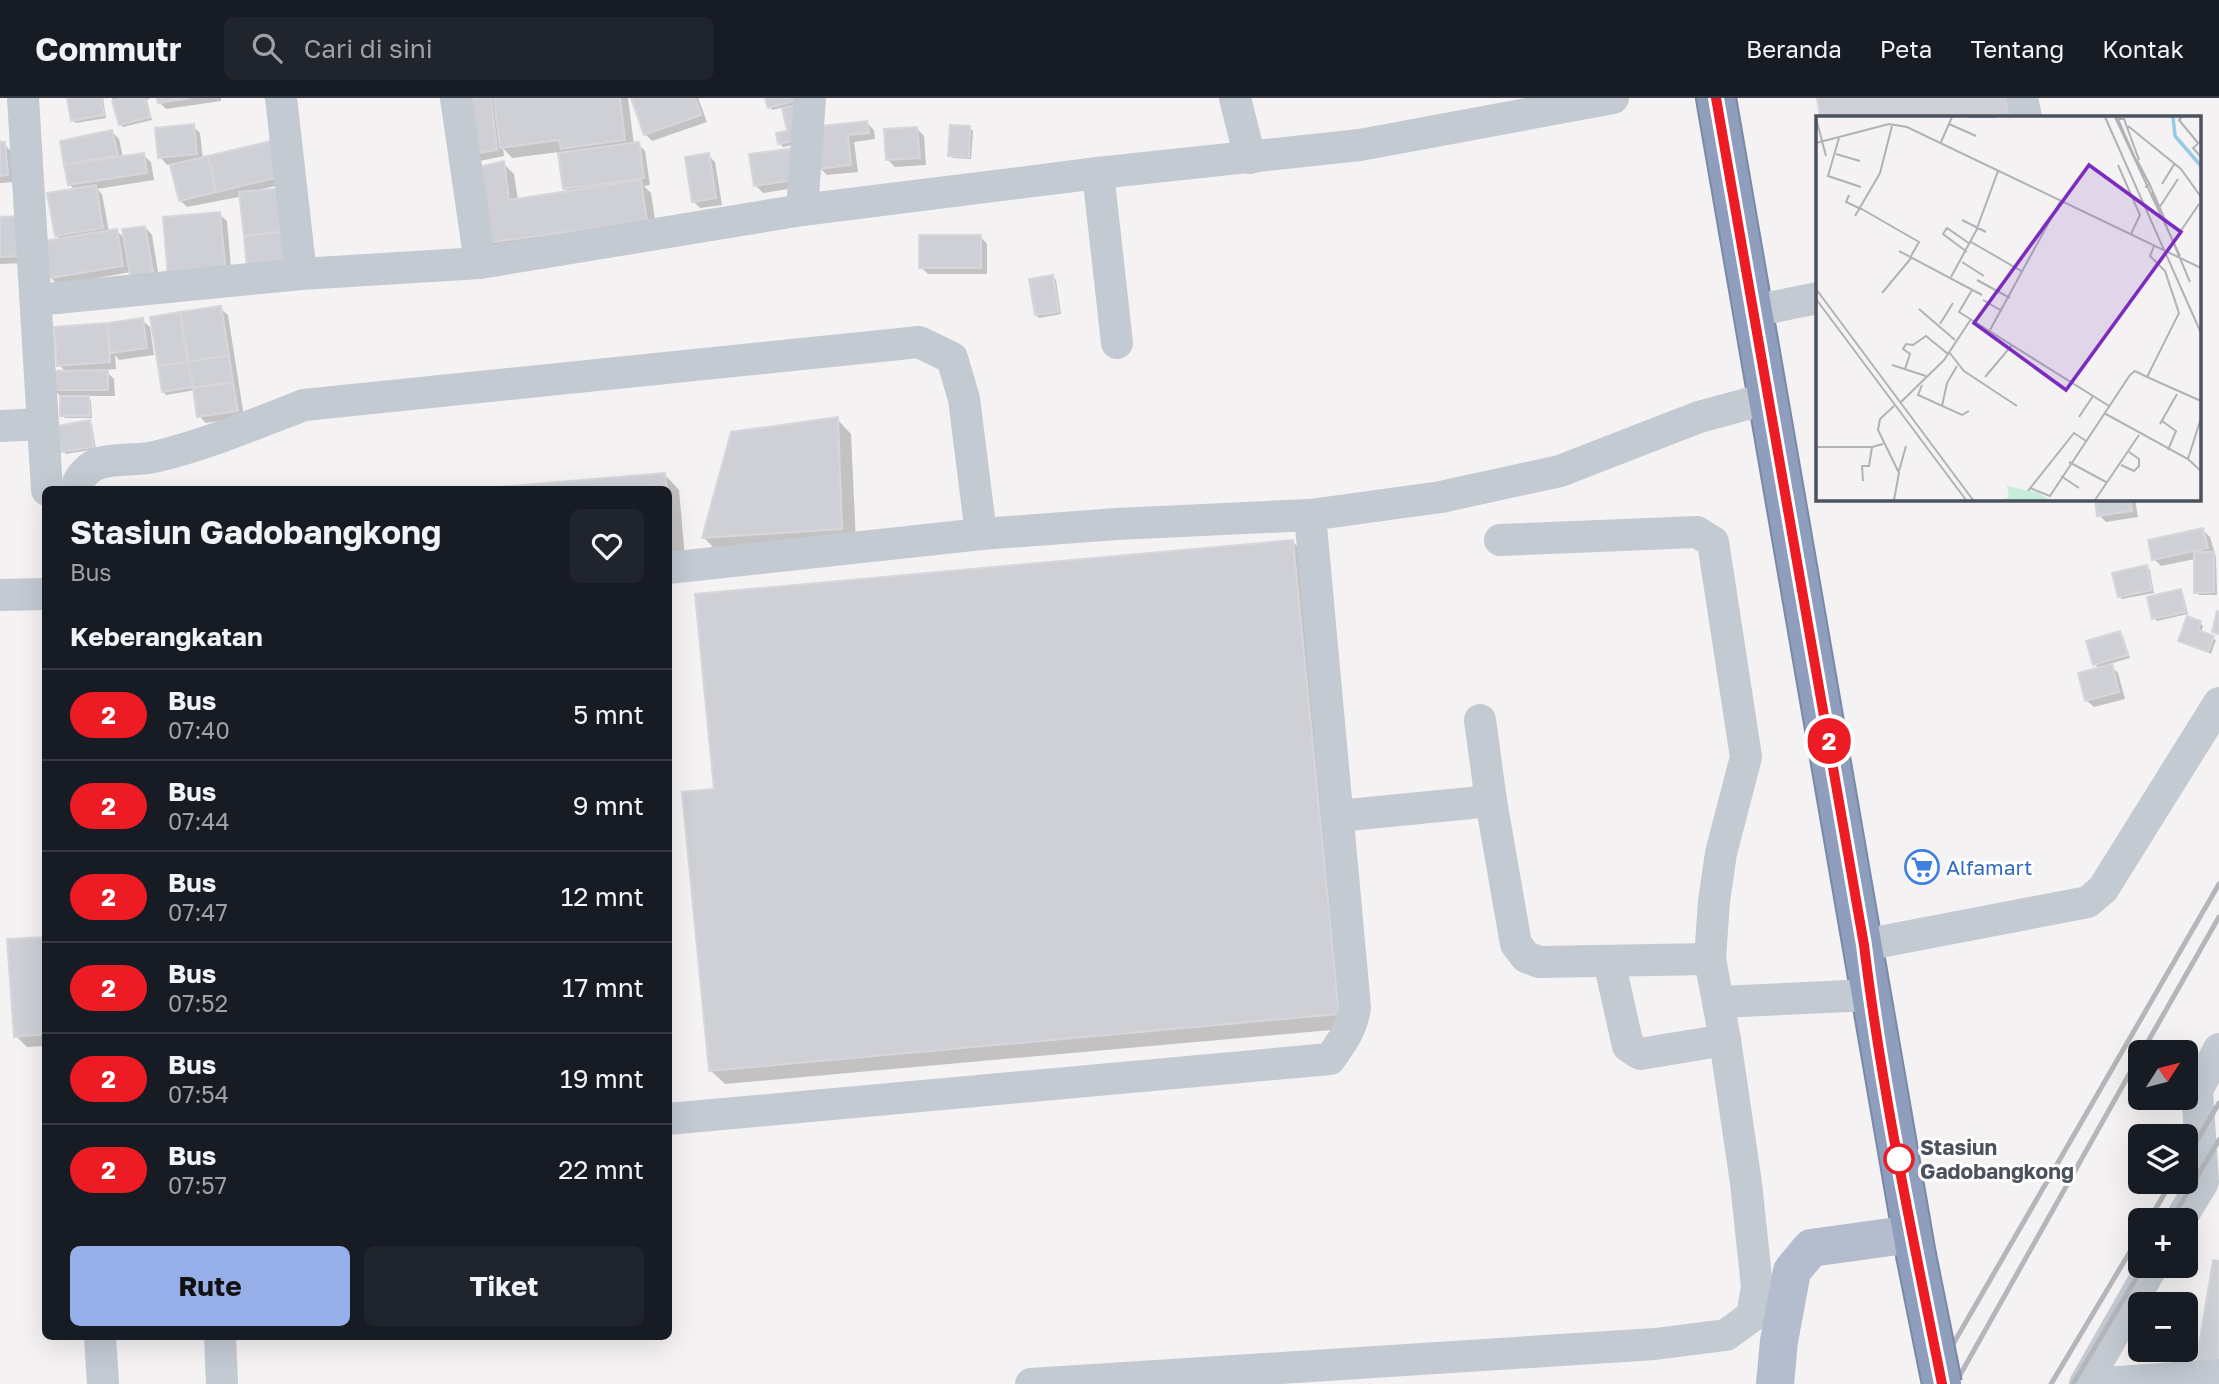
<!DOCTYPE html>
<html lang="id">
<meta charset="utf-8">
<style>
:root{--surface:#171b24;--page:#20242c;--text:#f1f3f6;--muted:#9ea1a6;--line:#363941;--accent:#97afe8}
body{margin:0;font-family:"Golos Text",sans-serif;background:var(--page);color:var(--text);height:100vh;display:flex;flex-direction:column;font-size:26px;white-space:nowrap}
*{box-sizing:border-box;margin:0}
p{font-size:23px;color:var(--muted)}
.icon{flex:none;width:38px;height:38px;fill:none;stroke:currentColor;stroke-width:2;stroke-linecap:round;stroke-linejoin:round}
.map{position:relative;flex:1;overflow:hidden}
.details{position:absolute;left:42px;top:388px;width:630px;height:854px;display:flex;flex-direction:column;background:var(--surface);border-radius:10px;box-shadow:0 7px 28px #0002}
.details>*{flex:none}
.badge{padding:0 14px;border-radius:23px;font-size:24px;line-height:46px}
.needle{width:46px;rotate:54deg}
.tools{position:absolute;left:2128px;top:942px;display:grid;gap:14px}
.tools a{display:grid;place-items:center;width:70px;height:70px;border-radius:10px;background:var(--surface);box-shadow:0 7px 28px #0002;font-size:35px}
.map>.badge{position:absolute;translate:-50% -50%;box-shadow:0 0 0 4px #fff}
h2{padding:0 28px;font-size:26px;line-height:63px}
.round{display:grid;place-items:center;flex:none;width:74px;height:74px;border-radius:10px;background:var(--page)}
.summary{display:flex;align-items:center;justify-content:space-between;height:119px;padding:0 28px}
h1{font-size:33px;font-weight:700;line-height:52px}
.cta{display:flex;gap:14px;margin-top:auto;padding:14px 28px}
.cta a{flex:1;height:80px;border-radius:10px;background:var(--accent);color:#111;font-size:28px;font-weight:700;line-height:80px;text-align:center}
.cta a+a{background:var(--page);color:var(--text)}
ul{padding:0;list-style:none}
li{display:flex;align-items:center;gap:21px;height:91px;padding:0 28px;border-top:2px solid var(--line)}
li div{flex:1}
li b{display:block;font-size:26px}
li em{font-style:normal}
li .badge{min-width:77px;font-weight:700;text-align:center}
header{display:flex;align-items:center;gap:42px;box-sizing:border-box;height:98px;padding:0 35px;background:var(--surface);border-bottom:2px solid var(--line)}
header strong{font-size:33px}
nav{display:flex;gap:38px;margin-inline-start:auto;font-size:24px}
.search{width:490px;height:63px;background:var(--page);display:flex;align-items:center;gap:18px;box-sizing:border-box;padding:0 24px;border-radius:10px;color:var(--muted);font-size:26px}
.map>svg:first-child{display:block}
</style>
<header>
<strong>Commutr</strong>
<div class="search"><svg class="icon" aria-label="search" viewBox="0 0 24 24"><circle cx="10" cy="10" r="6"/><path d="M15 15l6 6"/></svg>Cari di sini</div>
<nav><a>Beranda</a><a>Peta</a><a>Tentang</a><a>Kontak</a></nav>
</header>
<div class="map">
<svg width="2219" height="1286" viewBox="0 0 2219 1286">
<rect width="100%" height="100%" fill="#f4f2f2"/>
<!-- shadow -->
<g fill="#0003">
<polygon points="72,0 103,0 106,20 76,25 73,22"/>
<polygon points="112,0 150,0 147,2 152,22 123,29 120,26"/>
<polygon points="159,0 221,0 221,3 166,11 159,4"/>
<polygon points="459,0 628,0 634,47 638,46 645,53 650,87 644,88 651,95 657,134 499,155 488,144 503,65 514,76 518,102 569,95 565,90 559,54 512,60 503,50 504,58 475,64"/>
<polygon points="635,0 698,0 707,24 652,43 645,36"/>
<polygon points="767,0 795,0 807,44 783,49 780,45 789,35 784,9 772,12"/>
<polygon points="1819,0 2017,0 2020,19 1822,19"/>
<polygon points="867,25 874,32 875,41 854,44 858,74 827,77 820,70 815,31"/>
<polygon points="193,28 200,35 203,61 270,45 285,86 262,91 263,94 187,109 180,102 171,66 167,67 160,59"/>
<polygon points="916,30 924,38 926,67 895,69 888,62"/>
<polygon points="970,30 973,33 971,61 953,60 950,57"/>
<polygon points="112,34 119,41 123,60 143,57 151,64 154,82 97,91 102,96 109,134 116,132 126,142 145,129 152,137 160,186 131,174 58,187 51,180 61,142 56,137 75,92 69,86 62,44"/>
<polygon points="0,46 4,46 11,53 14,84 0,85"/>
<polygon points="708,57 715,64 722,107 700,110 693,103"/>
<polygon points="751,58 808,88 763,95 756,88"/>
<polygon points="219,116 227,123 232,181 177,185"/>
<polygon points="0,121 24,165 0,166"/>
<polygon points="980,138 987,146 987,176 928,176 921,169"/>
<polygon points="1053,179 1056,182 1061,216 1039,220 1036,217"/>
<polygon points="220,210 228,217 244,319 206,325 199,318 195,292 166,297 163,294"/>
<polygon points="142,222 150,229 154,257 119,262 115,257 116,271 105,272 114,281 115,298 87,298 91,303 92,320 65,320 62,317 61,299 54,291 66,274 59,267 56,231"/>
<polygon points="837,321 851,336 856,445 718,454 704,440"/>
<polygon points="89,324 92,327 96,351 66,356 63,353"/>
<polygon points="665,377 679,392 686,471 668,473 668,392 483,392"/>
<polygon points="2096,401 2135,401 2138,419 2106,424 2099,417"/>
<polygon points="2203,432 2210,439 2216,459 2217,497 2199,497 2196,494 2195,461 2161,468 2154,461"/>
<polygon points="1293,444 1307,459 1353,930 725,986 710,972 716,692"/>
<polygon points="2147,469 2150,472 2154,495 2122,501 2119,498"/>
<polygon points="2180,493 2183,496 2188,516 2157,523 2154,520"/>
<polygon points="2188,520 2200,525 2203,528 2201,535 2216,542 2211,556 2180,542"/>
<polygon points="2120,535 2123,538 2130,560 2109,566 2118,575 2125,601 2094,609 2086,602 2099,571 2095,566"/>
<polygon points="46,841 46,948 27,949 16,938"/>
</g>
<!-- building -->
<g fill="#cfd0d5" stroke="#d6d7dc" stroke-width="2">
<polygon points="67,0 101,0 104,17 71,23"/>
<polygon points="123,0 145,0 150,19 119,27 112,3"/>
<polygon points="157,0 190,0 158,5"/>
<polygon points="457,0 491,0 497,52 467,57"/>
<polygon points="494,0 620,0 625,42 561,51 559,42 500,50"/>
<polygon points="631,0 695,0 701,17 644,37"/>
<polygon points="765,0 794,0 794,3 768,10"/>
<polygon points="1817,0 2006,0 2009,19 1820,19"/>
<polygon points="798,7 805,41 778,46 776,35 787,33 782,10"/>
<polygon points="867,23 869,35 848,37 851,67 819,71 813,29"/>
<polygon points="194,26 197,56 158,60 155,30"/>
<polygon points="950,27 970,28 969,59 948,58"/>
<polygon points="917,29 920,60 886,62 884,31"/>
<polygon points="112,32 118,57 64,67 60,43"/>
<polygon points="271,43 279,79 216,94 208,58"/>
<polygon points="0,44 5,44 8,77 0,78"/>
<polygon points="639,44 644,80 563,91 558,55"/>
<polygon points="797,50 802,81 754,88 749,56"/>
<polygon points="144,55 147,75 68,87 64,67"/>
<polygon points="709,55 716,100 692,104 685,59"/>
<polygon points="208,58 216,94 179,103 170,67"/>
<polygon points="504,63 509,102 641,82 647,123 487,145 475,70"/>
<polygon points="96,87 103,130 55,138 47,95"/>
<polygon points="286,90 290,133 244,138 239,94"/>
<polygon points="220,114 226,174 168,179 163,119"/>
<polygon points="16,118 18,158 0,159 0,119"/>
<polygon points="145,128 154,179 131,183 122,131"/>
<polygon points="117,131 123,168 50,180 43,143"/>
<polygon points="290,133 294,166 247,171 244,138"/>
<rect x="919" y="137" width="62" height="33"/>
<polygon points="1053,177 1059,214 1035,217 1029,181"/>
<polygon points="221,208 229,257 188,264 180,214"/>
<polygon points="180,214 188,264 158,268 150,219"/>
<polygon points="143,220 147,250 111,255 107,225"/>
<polygon points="107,225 110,264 57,268 54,229"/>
<polygon points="229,257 233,284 193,290 188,264"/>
<polygon points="188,264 193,289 162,294 158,268"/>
<polygon points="108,272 108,292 52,292 52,273"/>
<polygon points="233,284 238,313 197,319 193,290"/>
<polygon points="60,298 89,298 90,318 60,318"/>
<polygon points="838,319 842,431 702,440 731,334"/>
<polygon points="90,322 94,349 61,354 57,328"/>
<polygon points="665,375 667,392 462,392"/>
<polygon points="2095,401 2130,401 2132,413 2097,418"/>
<polygon points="2203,430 2208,450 2152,462 2148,442"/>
<polygon points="1293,442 1339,916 709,973 682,694 714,691 695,496"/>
<polygon points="2194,454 2214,454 2214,494 2194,495"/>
<polygon points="2147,467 2152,492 2118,499 2112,475"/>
<polygon points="2181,491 2186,514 2152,521 2147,499"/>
<polygon points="2217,513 2219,514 2219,536 2212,534"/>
<polygon points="2187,518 2201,523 2198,532 2214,538 2208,554 2178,543"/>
<polygon points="2120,533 2128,557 2093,567 2086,543"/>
<polygon points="2112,566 2119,594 2085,603 2078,575"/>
<polygon points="46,839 46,936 14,939 7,841"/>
<polygon points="2213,1162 2219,1163 2219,1269 2196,1265"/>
</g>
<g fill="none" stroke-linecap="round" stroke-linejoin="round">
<!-- highway casing -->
<g stroke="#7989a8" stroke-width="42">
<polyline id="highway" points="1716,0 1916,1157"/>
</g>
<!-- minor -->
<g stroke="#c4cad2" stroke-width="32">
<polyline points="23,0 47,392"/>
<polyline points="281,0 301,176"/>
<polyline points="456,0 480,165"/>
<polyline points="1235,0 1250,60"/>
<polyline points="2022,0 2026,19"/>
<polyline points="1098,75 1117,245"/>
<polyline points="802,112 810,0"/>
<polyline points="36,202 301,176 480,165 802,112 1098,75 1360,47 1613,0"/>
<polyline points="1753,213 1818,200"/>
<polyline points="0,328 42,326"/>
<path d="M77,392c-1,-11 12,-24 23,-27 17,-5 36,-2 54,-6 51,-12 101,-33 150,-52l615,-63 33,16 12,41 17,135 136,-10 193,-9"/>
<polyline points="1500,442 1697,434 1713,444 1746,659 1721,755 1714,803 1710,861"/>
<polyline points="668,470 981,436"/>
<polyline points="0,497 46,496"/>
<polyline points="1480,622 1491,703 1516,846 1526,859 1539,864 1710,861 1718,904"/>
<polyline points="1338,718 1491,703"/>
<polyline points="1864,847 2088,804 2103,791 2219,605"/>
<polyline points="1609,863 1628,948 1640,956 1725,942 1718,904 1870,897"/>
<path d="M668,1021l662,-60c12,-17 22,-30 25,-52l-45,-492 131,-18 119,-26 139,-54 70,-19"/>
<polyline points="2180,1122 2203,1084 2197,992 2219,951"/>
<polyline points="100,1239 103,1286"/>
<polyline points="220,1239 222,1286"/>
<polyline points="1031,1286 1655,1246 1726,1237 1752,1218 1757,1189 1746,1085 1725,942"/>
<polyline points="2085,1286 2153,1167"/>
<polyline points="2091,1286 2219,1277"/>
</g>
<!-- major -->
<polyline stroke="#b4bdce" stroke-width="38" points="1775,1286 1779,1243 1792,1173 1811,1150 1912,1136"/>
<!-- highway -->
<use href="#highway" stroke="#8e9ebc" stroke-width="38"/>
<!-- rail -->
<g stroke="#b4b6bb" stroke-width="5">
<polyline points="2142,954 2219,819"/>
<polyline points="2186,1061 2219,1005"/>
<polyline points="2149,1122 2172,1083"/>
<polyline points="2171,1122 2219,1042"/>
<polyline points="1930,1286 2219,786"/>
<polyline points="1955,1286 2140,957"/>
<polyline points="2051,1286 2140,1137"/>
<polyline points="2073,1286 2144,1167"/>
</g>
<!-- highway-bridge casing -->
<g stroke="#7989a8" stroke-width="42" stroke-linecap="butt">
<polyline id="highway-bridge" points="1916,1157 1942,1286"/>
</g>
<!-- highway-bridge -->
<use href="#highway-bridge" stroke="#8e9ebc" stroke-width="38"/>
</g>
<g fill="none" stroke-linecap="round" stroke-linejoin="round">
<!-- line casing -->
<g stroke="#fff" stroke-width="16">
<path id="line" d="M1716,0l148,847c18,147 49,293 78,439"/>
</g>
<!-- line -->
<use href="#line" stroke="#ed1c24" stroke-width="10"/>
</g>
<!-- icons -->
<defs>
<g id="supermarket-ring" transform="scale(1.75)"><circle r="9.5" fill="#fff" stroke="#3f7fe0" stroke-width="1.5"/><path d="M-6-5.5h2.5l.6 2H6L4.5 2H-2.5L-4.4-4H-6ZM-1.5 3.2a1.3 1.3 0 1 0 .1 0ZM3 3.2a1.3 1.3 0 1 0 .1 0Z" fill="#3f7fe0"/></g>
</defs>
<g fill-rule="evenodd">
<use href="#supermarket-ring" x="1922" y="769"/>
</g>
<!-- markers -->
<circle fill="#fff" stroke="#ed1c24" stroke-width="3.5" cx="1899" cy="1061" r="14"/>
<g text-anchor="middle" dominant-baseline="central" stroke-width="6" stroke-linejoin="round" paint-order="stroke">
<!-- shop labels -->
<g font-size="21" fill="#366cbe" stroke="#fff" text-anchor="start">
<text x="1946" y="769">Alfamart</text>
</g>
<!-- stop labels -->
<g font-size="21" font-weight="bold" fill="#4b525e" stroke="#fff" text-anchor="start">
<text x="1920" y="1049">Stasiun<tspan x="1920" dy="24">Gadobangkong</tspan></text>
</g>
</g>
<!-- overview -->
<g transform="translate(1816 18)">
<rect width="385" height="385" fill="#f4f2f2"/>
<path d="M191,370l32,7 10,7h-47l7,-3z" fill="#c5edda"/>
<path fill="none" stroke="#96cae6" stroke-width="3.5" d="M357,1l2,19 26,30"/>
<path fill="none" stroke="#b0b2b7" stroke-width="2" d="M153,1h27M289,1l96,216M299,1l65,139M301,1l37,84M366,1l-3,3 19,23M0,2l10,38M300,3h8l15,41M133,8l27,12M312,10l53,43 20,28M23,22l-11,38 33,11M385,25l-8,7 8,9M125,26l11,-25M0,27l73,-19 18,3 294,141M20,38l24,7M321,44l13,25M302,49l22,50 -9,19M346,68l13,-21M329,71l5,-2 15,35M336,76l38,90M33,79l-3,7 13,6M44,92l59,34 -8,14M343,92l19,-29M39,100l25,-43 12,-47M146,104l24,12M358,125l25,-37M155,126l52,30M338,130l-4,10 15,15 14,42 -32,64 54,24M83,135l83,44M151,136l-24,-18 4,-6 23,16M146,146l22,14M135,161l25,-46 22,-60M161,164l33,18M0,173l157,211M156,174l-13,22 150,94M66,177l30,-36M0,183l150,201M167,184l19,11M103,193l36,31M124,208l13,-21M174,214l70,-128M133,236l15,19 53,35M76,249l34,11M89,253l5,-15 -7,-5 3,-5 7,1 13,-9 22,18M169,261l27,-32M106,269l-4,10 44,20 7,-4M85,286l43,-42 27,-41M78,290l-14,13 -2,11 21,43 -5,27M126,290l5,-23 10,-17M288,297l84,46 13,12M263,301l14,-21M346,305l14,10 -8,19M344,308l17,-30M0,331h56M372,343l13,-41M253,346l37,20M305,349l13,6 5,-5v-7l-10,-7M83,355l7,-25M245,360l18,12M47,365l-1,-15h7l3,-19 11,-3M214,372l20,8 80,-121 5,-4 12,6M212,375l46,-58 12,8M279,384l44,-65"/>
<path fill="#7b2cbf" fill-opacity="0.15" stroke="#7b2cbf" stroke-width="3.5" d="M273,49l92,67 -115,158 -92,-67z"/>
<rect width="385" height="385" fill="none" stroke="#4b525e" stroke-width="3.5"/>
</g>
</svg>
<div class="tools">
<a><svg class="needle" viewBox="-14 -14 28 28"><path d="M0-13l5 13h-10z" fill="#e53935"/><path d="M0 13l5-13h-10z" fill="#9ea1a6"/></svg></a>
<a><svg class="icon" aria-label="layers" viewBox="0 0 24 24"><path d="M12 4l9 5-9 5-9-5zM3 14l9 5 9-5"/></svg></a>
<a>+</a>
<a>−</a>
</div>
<b class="badge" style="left:1829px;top:643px;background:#ed1c24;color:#fff">2</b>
<section class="details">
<div class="summary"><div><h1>Stasiun Gadobangkong</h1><p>Bus</p></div><a class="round"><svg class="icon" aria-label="heart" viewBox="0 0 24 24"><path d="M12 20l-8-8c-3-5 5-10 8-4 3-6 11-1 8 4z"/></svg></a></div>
<h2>Keberangkatan</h2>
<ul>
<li><span class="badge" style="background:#ed1c24;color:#fff">2</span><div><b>Bus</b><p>07:40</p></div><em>5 mnt</em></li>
<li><span class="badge" style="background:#ed1c24;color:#fff">2</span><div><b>Bus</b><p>07:44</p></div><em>9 mnt</em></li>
<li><span class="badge" style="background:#ed1c24;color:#fff">2</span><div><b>Bus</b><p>07:47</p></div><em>12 mnt</em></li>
<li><span class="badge" style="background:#ed1c24;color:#fff">2</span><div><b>Bus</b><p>07:52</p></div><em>17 mnt</em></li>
<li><span class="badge" style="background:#ed1c24;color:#fff">2</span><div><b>Bus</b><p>07:54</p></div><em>19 mnt</em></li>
<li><span class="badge" style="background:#ed1c24;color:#fff">2</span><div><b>Bus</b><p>07:57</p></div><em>22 mnt</em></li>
</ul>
<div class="cta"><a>Rute</a><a>Tiket</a></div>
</section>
</div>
